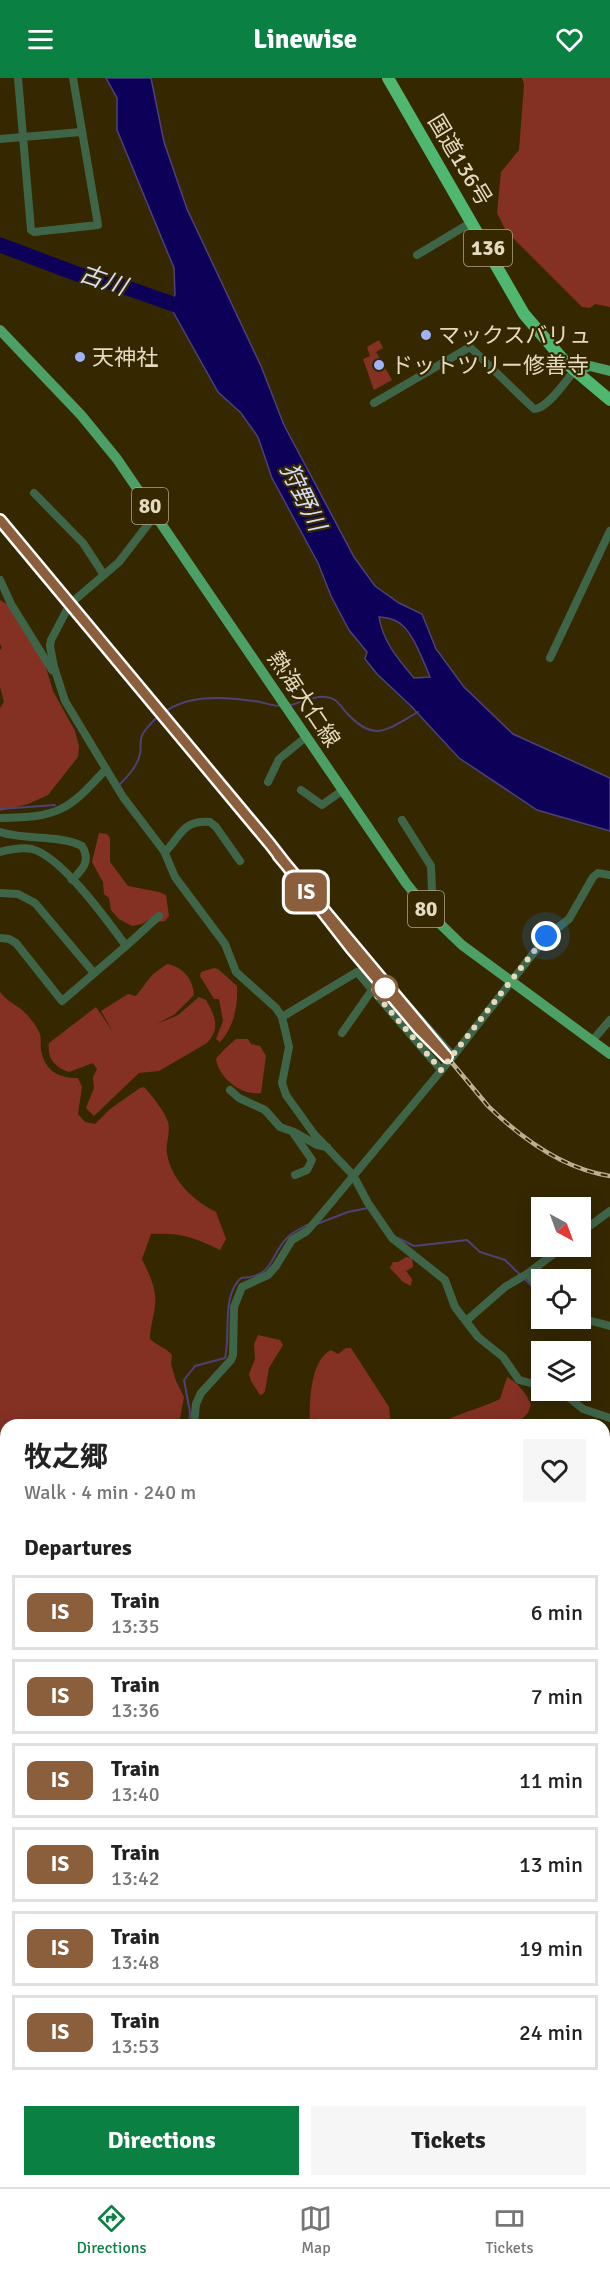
<!DOCTYPE html>
<meta charset="utf-8">
<style>
:root{--surface:#fff;--page:#f6f6f6;--text:#222;--muted:#767676;--line:#e0e0e0;--accent:#0b8043}
body{margin:0;font-family:Signika,"Noto Sans JP",sans-serif;background:var(--page);color:var(--text);height:100vh;display:flex;flex-direction:column;font-size:22px;white-space:nowrap}
*{box-sizing:border-box;margin:0}
p{font-size:20px;color:var(--muted)}
.icon{flex:none;width:33px;height:33px;fill:none;stroke:currentColor;stroke-width:2;stroke-linecap:round;stroke-linejoin:round}
.map{position:relative;flex:1;overflow:hidden}
.panel{position:absolute;left:0px;top:1341px;width:610px;height:768px;display:flex;flex-direction:column;background:var(--surface);border-radius:18px 18px 0 0;box-shadow:0 3px 15px #0003}
.panel>*{flex:none}
.badge{padding:0 12px;border-radius:9px;font-size:21px;line-height:39px}
.needle{width:39px;rotate:139deg}
.controls{position:absolute;left:531px;top:1119px;display:grid;gap:12px}
.controls a{display:grid;place-items:center;width:60px;height:60px;border-radius:0px;background:var(--surface);box-shadow:0 3px 15px #0003;font-size:30px}
.you{position:absolute;width:30px;height:30px;margin:-15px;border:4px solid #fff;border-radius:50%;background:#1a73e8;box-shadow:0 0 0 9px #1a73e833}
.map>.badge{position:absolute;translate:-50% -50%;box-shadow:0 0 0 3px #fff}
h2{padding:0 24px;font-size:22px;line-height:54px}
.round{display:grid;place-items:center;flex:none;width:63px;height:63px;border-radius:0px;background:var(--page)}
.overview{display:flex;align-items:center;justify-content:space-between;height:102px;padding:0 24px}
h1{font-size:28px;font-weight:700;line-height:45px}
.cta{display:flex;gap:12px;margin-top:auto;padding:12px 24px}
.cta a{flex:1;height:69px;border-radius:0px;background:var(--accent);color:#fff;font-size:24px;font-weight:700;line-height:69px;text-align:center}
.cta a+a{background:var(--page);color:var(--text)}
ul{padding:0;list-style:none}
li{display:flex;align-items:center;gap:18px;height:75px;margin:0 12px 9px;padding:0 12px;border:3px solid var(--line);border-radius:0px}
li div{flex:1}
li b{display:block;font-size:22px}
li em{font-style:normal}
li .badge{min-width:66px;font-weight:700;text-align:center}
header{display:flex;justify-content:space-between;align-items:center;height:78px;padding:0 24px;background:var(--accent);color:#fff;font-size:27px;font-weight:700}
.menu{display:flex;justify-content:space-around;align-items:center;height:84px;border-top:2px solid var(--line);background:var(--surface);font-size:16px;color:var(--muted)}
.menu a{display:grid;justify-items:center;gap:3px}
.menu .on{color:var(--accent)}
.map>svg:first-child{display:block}
</style>
<header><svg class="icon" aria-label="menu" viewBox="0 0 24 24"><path d="M4 6h16M4 12h16M4 18h16"/></svg>Linewise<svg class="icon" aria-label="heart" viewBox="0 0 24 24"><path d="M12 20l-8-8c-3-5 5-10 8-4 3-6 11-1 8 4z"/></svg></header>
<div class="map">
<svg width="610" height="2109" viewBox="0 0 610 2109">
<rect width="100%" height="100%" fill="#352800"/>
<!-- green -->
<g fill="#843124">
<polygon points="522,0 610,0 610,229 595,226 590,230 582,229 506,153 497,135 501,94 519,72 524,7"/>
<polygon points="379,262 383,270 376,274 392,302 374,312 363,281 370,278 367,269"/>
<polygon points="0,522 8,527 44,583 53,613 75,653 79,668 78,679 48,717 28,726 0,733 0,630 4,624 0,609 0,572 2,570 0,566"/>
<polygon points="99,755 107,756 110,760 110,784 128,808 159,814 166,817 169,838 165,843 158,844 150,841 142,846 132,848 119,841 111,832 109,820 104,816 103,804 92,784"/>
<path d="M167,886c16,3 26,15 27,31l-19,19 -18,10 21,-9 21,-18 7,3c9,16 15,28 1,43l-48,28 -20,2 -45,43 -8,-8 8,-20 -1,-11 4,-8 -4,-6 -24,9c-14,-5 -22,-13 -20,-29l47,-36 17,25 -12,-21 27,-17 8,2 16,-21z"/>
<path d="M214,890l4,1 19,17c1,20 -3,41 -17,56l-4,-3 7,-18 -4,-22h-5l-14,-23 1,-4z"/>
<path d="M0,914c7,9 13,11 22,18 5,4 14,15 17,22 3,5 1,13 2,18 4,21 17,28 37,28l4,9 -4,27 7,8 10,2 15,-15 30,-21 4,-1c8,9 20,23 24,35 3,11 -3,21 -1,32 5,27 26,46 49,58l10,27 -6,11c-27,-13 -38,-17 -69,-16l-9,25c7,15 15,30 13,46 -1,12 -5,22 -5,34 7,7 15,8 22,16l-1,9 5,17 8,16 -5,27 -173,1v105l-6,2z"/>
<path d="M236,961h12l3,5 9,2 6,10 -5,37c-20,3 -42,-15 -45,-34 5,-7 14,-15 20,-20z"/>
<polygon points="406,1179 412,1180 413,1189 406,1193 412,1201 411,1208 403,1204 390,1190 393,1184 398,1184"/>
<polygon points="258,1257 280,1262 283,1267 269,1290 265,1313 263,1316 260,1317 251,1303 249,1296 255,1281 254,1266"/>
<path d="M346,1270h5l38,59 2,18h-81c-1,-21 0,-65 21,-75l7,4z"/>
<path d="M507,1299c11,6 20,17 24,28l-3,8 -8,8 -20,2v2h-62c19,-12 42,-16 62,-26z"/>
<polygon points="610,1391 610,1766 605,1767 604,1393"/>
<polygon points="6,1634 6,2103 463,2103 462,2109 0,2109 0,1648"/>
</g>
<!-- water -->
<path fill="#0c0059" stroke="#4d4178" stroke-width="1.5" fill-rule="evenodd" d="M106,0h45l13,64 23,67 74,157 23,59 70,132 21,29 24,17 23,11 14,35 28,38 49,47 97,44v53l-73,-21 -78,-52 -48,-52 -34,-32 -12,-15 2,-7 -18,-22 -18,-34 -13,-33 -46,-85 -14,-41 -17,-24 -23,-21 -47,-84 4,-14 -1,-26 -57,-138v-32zM379,539c8,1 17,2 23,8 12,10 22,38 28,52l-16,1c-16,-19 -31,-36 -35,-61z"/>
<g fill="none" stroke-linecap="round" stroke-linejoin="round">
<!-- stream -->
<g stroke="#4d4178" stroke-width="2">
<path d="M290,627c11,-2 24,-10 36,-8 10,1 13,7 19,14 29,33 41,19 73,1"/>
<path d="M119,707c9,-9 18,-18 21,-31 2,-8 -2,-14 4,-22 27,-38 68,-37 110,-31 9,1 18,5 27,5"/>
<polyline points="0,731 55,727"/>
<polyline points="317,1146 348,1134 368,1130"/>
<polyline points="398,1160 414,1168 467,1162 480,1174 505,1182 542,1218"/>
<polyline points="571,1240 591,1247"/>
<path d="M189,1347l1,-13 -6,-32 11,-14 30,-8c6,-23 -4,-62 16,-80 34,-1 28,-23 47,-41 6,-6 14,-9 21,-13"/>
<polyline points="0,1480 6,1479"/>
</g>
<!-- river -->
<g stroke="#0c0059" stroke-width="15">
<polyline points="0,167 80,197 113,205 190,232"/>
<polyline points="604,1842 610,1837"/>
<polyline points="604,1895 610,1902"/>
<polyline points="604,1941 610,1938"/>
<polyline points="604,2004 609,2017 604,2023"/>
<polyline points="551,2103 552,2109"/>
</g>
<!-- minor -->
<g stroke="#3f6549" stroke-width="8">
<polyline points="18,0 31,152 34,154 98,147 73,0"/>
<polyline points="0,61 81,54"/>
<polyline points="417,177 472,144"/>
<path d="M374,325l96,-56 64,62c13,0 32,-28 40,-38"/>
<polyline points="34,415 83,465 104,497"/>
<polyline points="156,436 119,484 70,526 51,562 50,568 54,589 65,623 123,719 164,773 175,799 225,866 236,894 276,930 282,939 289,969 282,1005 286,1017 314,1056 353,1097 368,1125 392,1160 445,1202 455,1229 478,1259 503,1279 519,1302 542,1308"/>
<polyline points="0,502 11,526 52,592"/>
<polyline points="550,580 610,453"/>
<polyline points="268,704 279,681 306,659"/>
<polyline points="301,712 322,727 343,712"/>
<path d="M0,740c58,-1 67,-6 106,-49"/>
<polyline points="402,742 431,788 433,839"/>
<path d="M0,754c24,8 62,3 82,14 9,15 1,23 -10,34"/>
<path d="M0,774c11,-3 22,-5 32,-3 30,8 75,71 94,97l-64,55 -46,-58 -7,-4 -9,-1"/>
<path d="M165,774c16,-16 17,-32 45,-30l6,5 24,34"/>
<polyline points="0,815 18,816 35,825 94,895"/>
<polyline points="126,868 159,838"/>
<polyline points="404,923 453,978"/>
<polyline points="282,939 357,894 441,992"/>
<polyline points="342,955 372,912"/>
<polyline points="592,963 610,942"/>
<polyline points="230,1012 239,1020 265,1032 280,1049 294,1054 317,1067 327,1069"/>
<polyline points="294,1056 312,1082 307,1092 295,1097"/>
<polyline points="580,1155 610,1133"/>
<polyline points="527,1196 542,1212"/>
<polyline points="580,1240 610,1248"/>
<polyline points="466,1243 505,1209 527,1196 564,1168"/>
<polyline points="554,1312 567,1318 583,1331 610,1340"/>
<polyline points="194,1347 196,1326 201,1315 231,1282 233,1277 234,1229 242,1209 268,1197 276,1188 292,1162 307,1153 320,1138 450,982 546,859 569,841 593,799 598,795 610,797"/>
<polyline points="0,1547 6,1536"/>
<polyline points="604,1831 610,1826"/>
<polyline points="604,2057 610,2052"/>
<polyline points="487,2109 490,2103"/>
<polyline points="570,2109 571,2103"/>
</g>
<!-- major -->
<g stroke="#4da065" stroke-width="10">
<polyline points="0,252 81,337 117,381 406,805 433,839 462,867 610,976"/>
<polyline points="574,293 590,288 610,293"/>
</g>
<!-- highway -->
<polyline stroke="#50b770" stroke-width="12" points="388,0 524,236 566,285 610,322"/>
<!-- rail casing -->
<g stroke="#bbb092" stroke-width="4.5">
<path id="rail" d="M0,442l488,586c33,32 75,63 122,70"/>
</g>
<!-- rail -->
<use href="#rail" stroke="#352800" stroke-width="2" stroke-dasharray="7" stroke-linecap="butt"/>
</g>
<g fill="none" stroke-linecap="round" stroke-linejoin="round">
<!-- line casing -->
<g stroke="#fff" stroke-width="14">
<polyline id="line" points="0,442 270,766 350,869 419,951 447,979 278,777"/>
</g>
<!-- line -->
<use href="#line" stroke="#8b5e3c" stroke-width="9"/>
<!-- walk -->
<polyline stroke="#e4dabf" stroke-width="6" stroke-dasharray="0 10.8" points="385,910 372,912 441,992 546,858"/>
</g>
<!-- markers -->
<g fill="#9eb4fd" stroke="#352800" stroke-width="2">
<circle cx="426" cy="257" r="6"/>
<circle cx="80" cy="279" r="6"/>
<circle cx="379" cy="287" r="6"/>
</g>
<circle fill="#fff" stroke="#8b5e3c" stroke-width="3" cx="385" cy="910" r="12"/>
<g text-anchor="middle" dominant-baseline="central" stroke-width="4.5" stroke-linejoin="round" paint-order="stroke">
<!-- shield labels -->
<g fill="#352800" stroke="#b0a586" stroke-width="1.5">
<rect x="464" y="152" width="48" height="36" rx="4.5"/>
<rect x="132" y="410" width="36" height="36" rx="4.5"/>
<rect x="408" y="813" width="36" height="36" rx="4.5"/>
</g>
<g font-size="21" font-weight="bold" fill="#e4dabf">
<text x="488" y="170">136</text>
<text x="150" y="428">80</text>
<text x="426" y="831">80</text>
</g>
<!-- street labels -->
<g font-size="22" fill="#e4dabf" stroke="#352800">
<text transform="translate(460 82) rotate(59)">国道136号</text>
<text transform="translate(304 621) rotate(56)">熱海大仁線</text>
</g>
<!-- poi labels -->
<g font-size="22" fill="#e4dabf" stroke="#352800" text-anchor="start">
<text x="438" y="257">マックスバリュ</text>
<text x="92" y="279">天神社</text>
<text x="391" y="287">ドットツリー修善寺</text>
</g>
<!-- water labels -->
<g font-size="24" font-style="italic" fill="#d5ddf5" stroke="#352800">
<text transform="translate(103 202) rotate(19)">古川</text>
<text transform="translate(303 419) rotate(64)">狩野川</text>
</g>
</g>
</svg>
<div class="controls">
<a><svg class="needle" viewBox="-14 -14 28 28"><path d="M0-13l5 13h-10z" fill="#e53935"/><path d="M0 13l5-13h-10z" fill="#767676"/></svg></a>
<a><svg class="icon" aria-label="locate" viewBox="0 0 24 24"><circle cx="12" cy="12" r="6"/><path d="M12 2v4M12 18v4M2 12h4M18 12h4"/></svg></a>
<a><svg class="icon" aria-label="layers" viewBox="0 0 24 24"><path d="M12 4l9 5-9 5-9-5zM3 14l9 5 9-5"/></svg></a>
</div>
<div class="you" style="left:546px;top:858px"></div>
<b class="badge" style="left:306px;top:814px;background:#8b5e3c;color:#fff">IS</b>
<section class="panel">
<div class="overview"><div><h1>牧之郷</h1><p>Walk · 4 min · 240 m</p></div><a class="round"><svg class="icon" aria-label="heart" viewBox="0 0 24 24"><path d="M12 20l-8-8c-3-5 5-10 8-4 3-6 11-1 8 4z"/></svg></a></div>
<h2>Departures</h2>
<ul>
<li><span class="badge" style="background:#8b5e3c;color:#fff">IS</span><div><b>Train</b><p>13:35</p></div><em>6 min</em></li>
<li><span class="badge" style="background:#8b5e3c;color:#fff">IS</span><div><b>Train</b><p>13:36</p></div><em>7 min</em></li>
<li><span class="badge" style="background:#8b5e3c;color:#fff">IS</span><div><b>Train</b><p>13:40</p></div><em>11 min</em></li>
<li><span class="badge" style="background:#8b5e3c;color:#fff">IS</span><div><b>Train</b><p>13:42</p></div><em>13 min</em></li>
<li><span class="badge" style="background:#8b5e3c;color:#fff">IS</span><div><b>Train</b><p>13:48</p></div><em>19 min</em></li>
<li><span class="badge" style="background:#8b5e3c;color:#fff">IS</span><div><b>Train</b><p>13:53</p></div><em>24 min</em></li>
</ul>
<div class="cta"><a>Directions</a><a>Tickets</a></div>
</section>
</div>
<nav class="menu">
<a class="on"><svg class="icon" aria-label="directions" viewBox="0 0 24 24"><path d="M12 3l9 9-9 9-9-9zM9 14v-3h6M13 9l2 2-2 2"/></svg>Directions</a>
<a><svg class="icon" aria-label="map" viewBox="0 0 24 24"><path d="M3 6l6-2 6 2 6-2v14l-6 2-6-2-6 2zM9 4v14M15 6v14"/></svg>Map</a>
<a><svg class="icon" aria-label="tickets" viewBox="0 0 24 24"><path d="M3 7h18v10H3zM15 7v10"/></svg>Tickets</a>
</nav>
